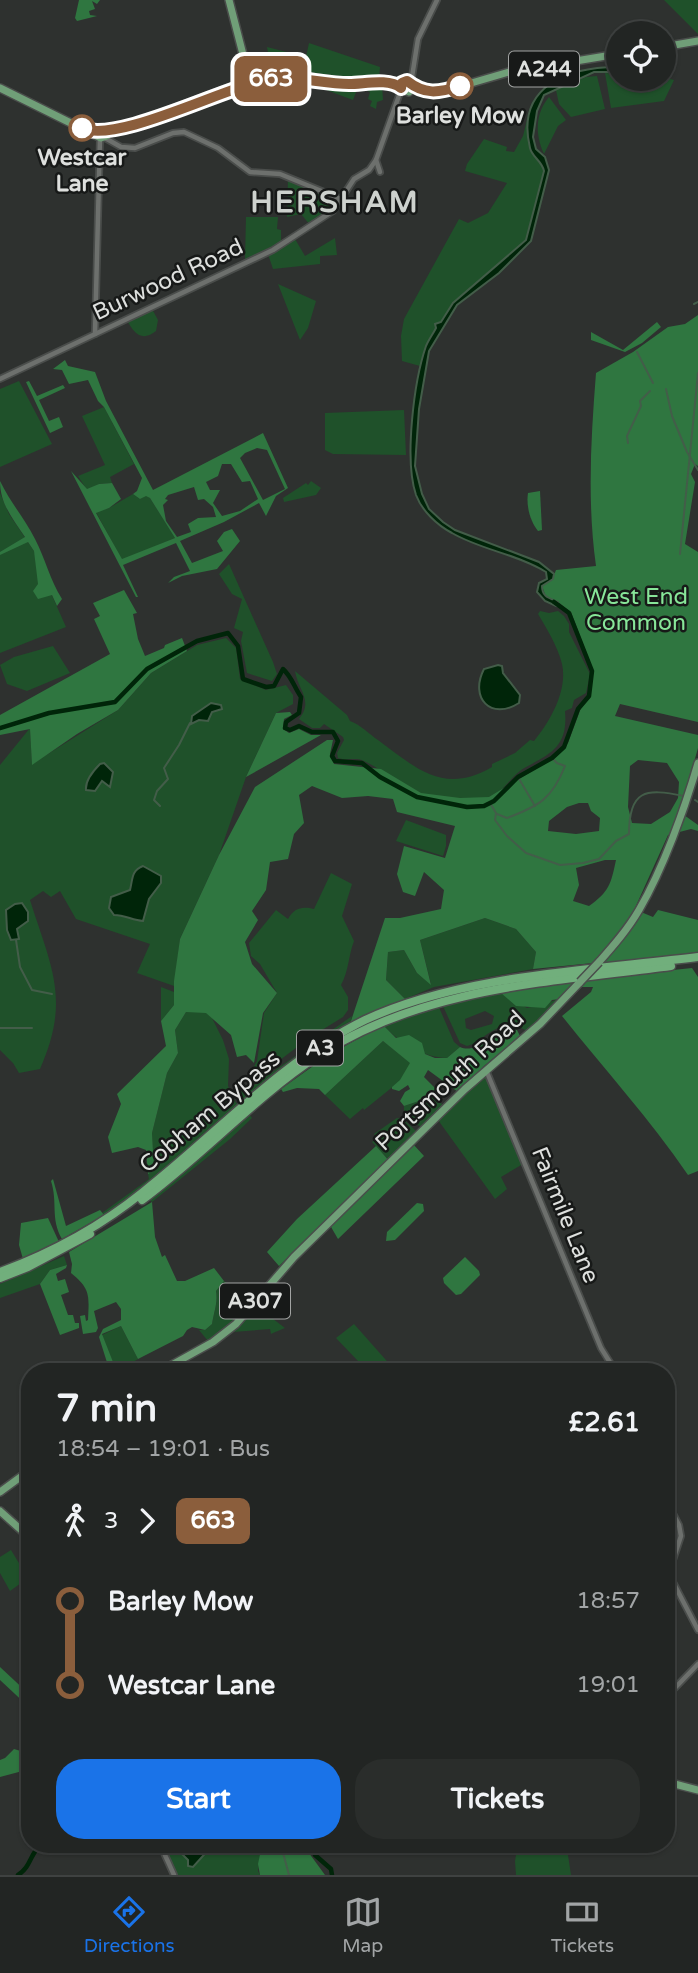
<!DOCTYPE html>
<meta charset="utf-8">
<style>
:root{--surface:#222523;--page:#2a2d2b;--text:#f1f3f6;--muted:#a2a5a6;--line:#3f4241;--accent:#1a73e8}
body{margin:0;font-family:"Varela Round",sans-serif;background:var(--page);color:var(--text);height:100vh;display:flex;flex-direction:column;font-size:26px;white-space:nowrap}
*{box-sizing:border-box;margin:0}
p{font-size:23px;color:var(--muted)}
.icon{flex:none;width:38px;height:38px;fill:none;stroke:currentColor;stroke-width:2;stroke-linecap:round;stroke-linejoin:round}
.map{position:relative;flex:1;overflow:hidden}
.side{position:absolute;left:21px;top:1363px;width:654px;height:490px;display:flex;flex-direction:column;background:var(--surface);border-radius:28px;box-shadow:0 2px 5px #0004,0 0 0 2px var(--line)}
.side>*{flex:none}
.badge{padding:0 14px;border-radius:10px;font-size:24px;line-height:46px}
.buttons{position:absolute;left:606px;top:21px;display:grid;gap:14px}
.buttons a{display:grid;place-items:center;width:70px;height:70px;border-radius:50%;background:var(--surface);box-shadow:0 2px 5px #0004,0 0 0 2px var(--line);font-size:35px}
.map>.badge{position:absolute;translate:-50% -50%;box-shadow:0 0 0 4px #fff}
.legs{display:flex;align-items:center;gap:10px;height:77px;padding:0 35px;font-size:23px}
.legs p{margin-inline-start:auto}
.head{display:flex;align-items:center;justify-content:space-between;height:119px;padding:0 35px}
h1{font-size:38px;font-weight:700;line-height:52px}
.cta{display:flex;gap:14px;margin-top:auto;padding:14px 35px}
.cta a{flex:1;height:80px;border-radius:28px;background:var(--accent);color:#fff;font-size:28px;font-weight:700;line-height:80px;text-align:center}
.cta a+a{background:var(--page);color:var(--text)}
ul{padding:0 35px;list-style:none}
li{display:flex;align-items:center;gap:24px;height:84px;font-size:26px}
li i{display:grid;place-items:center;width:10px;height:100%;margin:0 9px;background:currentColor}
li i::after{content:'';width:18px;height:18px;margin:-9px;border:5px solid;border-radius:50%;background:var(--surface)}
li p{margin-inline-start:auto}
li:first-child i{background:linear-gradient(#0000 50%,currentColor 0)}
li:last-child i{background:linear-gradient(currentColor 50%,#0000 0)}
.tabs{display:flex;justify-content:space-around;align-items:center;height:98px;border-top:2px solid var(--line);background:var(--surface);font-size:19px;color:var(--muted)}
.tabs a{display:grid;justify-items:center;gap:4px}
.tabs .selected{color:var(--accent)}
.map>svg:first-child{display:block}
</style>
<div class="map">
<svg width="698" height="1875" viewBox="0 0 698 1875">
<rect width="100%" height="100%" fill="#2e312f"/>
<!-- green -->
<g fill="#1f512a" fill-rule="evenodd">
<polygon points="664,0 698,0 698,34"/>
<polygon points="309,43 380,67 379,78 352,79 277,71 276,68 271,68 267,47 306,57"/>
<polygon points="605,73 618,74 618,79 663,79 663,77 674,80 664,101 611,108"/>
<polygon points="597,76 605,109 571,117 559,104 556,90 586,77"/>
<polygon points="310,82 382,85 383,100 377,102 376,109 370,106 372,101 368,99 370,92 358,87 353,100 310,84"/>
<path d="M549,97l17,23 -8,6 -14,28c-9,-20 -9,-40 5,-57z"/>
<polygon points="528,116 530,148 544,167 544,171 526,240 453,303 427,345 420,366 402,361 401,336 404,319 459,219 468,223 488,213 507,183 465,171 467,164 484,139 507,147 506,151 514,152 523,136"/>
<polygon points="288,178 336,200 336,205 310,225 301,214 287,217"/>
<polygon points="246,217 278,217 277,229 281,230 281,242 245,260"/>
<polygon points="335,238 337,255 320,256 320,264 273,269 268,254 295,239 305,256"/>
<polygon points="278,284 316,301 308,328 300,340"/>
<path d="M152,309l6,11 -2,11c-14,11 -22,3 -29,-11z"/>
<polygon points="19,381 52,444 0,467 0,389"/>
<polygon points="104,407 134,464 110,477 112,483 99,484 87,490 78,476 105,465 82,416"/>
<polygon points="404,410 406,455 333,454 325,450 325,413"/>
<polygon points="311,481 321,488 316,495 284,502 283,498 306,483 308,485"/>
<polygon points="0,493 9,514 34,551 38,564 66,627 0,653"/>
<polygon points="133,494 140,499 146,495 150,498 175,538 122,560 96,512 109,508"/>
<polygon points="229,564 273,662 277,674 272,681 247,673 241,641 243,632 234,628 242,599 232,594 219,574"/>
<path d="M540,611l9,2 9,-2 6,5 5,8v8l21,42 -4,19 -12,7 -2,8 -7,3c3,34 -12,42 -39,56 -14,7 -23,26 -36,30 -14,5 -57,1 -70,-4 -20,-8 -37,-23 -56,-32 -8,-4 -17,0 -26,-3l-1,-5 7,-13 -1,-3 -19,-13 -4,4h-8l-13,-9c15,-18 -1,-29 -4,-48l52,44 3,6c11,4 19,13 28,19 39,29 66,55 114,27v-3l23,-11 15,-13 4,1c16,-19 34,-51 28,-77 -4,-17 -15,-35 -24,-50z"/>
<path d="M226,638l10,10 4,31 26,11 20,-5 7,10v9l-17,9 -30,64 -27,78 -39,84 -6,47 -37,-13 13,-29 -74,-25 -16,-28 -9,6 -8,-6 -13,9c21,67 41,99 10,169l-21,4 -6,-10 -13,-13v-285l30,-37 2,36 86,-54 33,-37 46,-28z"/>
<polygon points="53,646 70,673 27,691 7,684 0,665 14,657"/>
<polygon points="406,820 446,835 446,846 443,856 396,841"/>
<path d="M331,873l21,11 -10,32 12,25c-6,16 -5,29 -13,44l7,12v13l-5,7 -34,21 -54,41 -8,-1 10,-17 7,-48 13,-20 -17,-29 -9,-8 -2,-13 27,-33 12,9c6,-11 14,-13 26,-10z"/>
<polygon points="485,918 516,929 536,952 533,969 434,987 405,999 386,980 388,952 404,950 417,973 431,984 420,940"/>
<polygon points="161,987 174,992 174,1005 161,1021"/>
<path d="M501,993l26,15 33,-9 -33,32c-23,-13 -34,0 -54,13l-6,2 -7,-3 -18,-39zM485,1011l9,5 -2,8 -21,6 -5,-2 -1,-9z"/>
<path d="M438,1005l16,37 6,5 -13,11c-25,-1 -47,-15 -64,-33z"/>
<polygon points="186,1012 206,1012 212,1018 223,1040 229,1059 228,1086 236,1103 241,1105 151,1183 104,1215 102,1213 149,1179 148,1174 153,1171 152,1133 167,1073 178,1053 175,1030"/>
<polygon points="352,1016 350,1024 245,1102 236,1090 240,1086 254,1085"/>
<polygon points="383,1041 411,1063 400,1081 364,1110 363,1108 350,1119 325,1095"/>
<polygon points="485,1073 523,1164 501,1177 507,1189 495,1199 438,1120"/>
<polygon points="434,1096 444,1106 421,1127 404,1116 404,1106"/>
<polygon points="249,1114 252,1118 230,1139 152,1202 150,1200"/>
<polygon points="397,1118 404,1120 416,1131 388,1159 372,1142 377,1138 374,1134"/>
<polygon points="64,1256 67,1265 50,1270 40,1284 0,1298 0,1284"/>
<path d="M224,1281l16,14 5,14 -20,21 -17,11 -9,-11h6l7,-6c2,-13 6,-21 4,-33z"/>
<polygon points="256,1306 285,1328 273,1333 271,1334 270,1329 233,1332"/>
<polygon points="354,1324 393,1368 389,1372 355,1372 355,1363 358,1361 336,1338"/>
<polygon points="121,1326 138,1359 117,1372 102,1335"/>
<polygon points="11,1550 28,1578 10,1591 0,1573 0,1557"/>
<polygon points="518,1844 547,1845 568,1855 571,1875 516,1875 515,1861"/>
<polygon points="165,1845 262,1845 258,1871 260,1875 177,1875"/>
</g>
<!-- forest -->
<g fill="#2f7640" fill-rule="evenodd">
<polygon points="79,0 100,0 97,4 92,1 95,9 89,11 90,15 97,16 77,21 75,18"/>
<path d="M698,315v151l-3,-2 -4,10 4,8 -10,62 13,8v170l-78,-18 -5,12 83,19v13l-11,39 -3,28 14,10v6l-7,-2 -23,6 -38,84 -37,44 -60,6 3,-17 -20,-23 -31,-11 -65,22 11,45 -14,-12 -13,-23 -16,2 -2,28 19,19 -55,25 35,-106h15l41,-9 3,-19 -20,-18 -9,24 -12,-4 -6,-18 7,-28 41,12 10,-32 -58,-14 -4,-13 -25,-3 -26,2 -30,-12 -13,9 5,28 -10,11 -6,25 -18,3 -4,28 -14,21 6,9 -13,22 7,22 25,29 -14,20 -9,50 -8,-8 -9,2 -6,-22 -25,-22 -20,-1 -11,18 3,23 -11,20 -15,60 2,38 -6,3 -2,-24 -8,-3 -26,6 -4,-16 13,-33 -4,-10 49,-48 -5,-25 13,-16v-24l6,-42 39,-84 36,-68 72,-47h6l-3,14 4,10 47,5 40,24 39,5 29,-1 68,-41 11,-13 13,-35 9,-10 3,-28 -22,-58 -13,-10 -12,-5 -4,-11 11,-8 3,-8 40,-4c-9,-64 -5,-129 0,-193l37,-21 35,-25 17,-3zM638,760l29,3 12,19 -1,16 -8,14 -19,12 -19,-1 -4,-16 2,-41zM579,803h9l3,8 9,7 -1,13 -23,3 -28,-3 1,-10 18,-14zM605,860h11c-5,24 -7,32 -27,46l-16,-5 6,-16 -3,-17z"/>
<polygon points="657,322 661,327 642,343 625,352 591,340 591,332 623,350"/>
<path d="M65,360l3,6 27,6 11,29 47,89 110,-57 25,55 -12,8 -10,20 -7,-13 -35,19 -44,19 12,22 31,-12 -6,-10 7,-9 8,-3 8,12 -23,28 -35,7 -14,7 6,-6 16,-6 -14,-28 -53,22 15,32h-2l-65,-126 16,18 12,-5 13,-1 9,16 -12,9 -13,5 26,46 53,-21 -25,-40 -4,-2 -6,3 -7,-5 4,-3 5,-13 -38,-71 -6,-6 -10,-21 -19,4 -7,-14 -9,-1zM257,448l10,2 18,39 -22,11 -23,-42 5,-5zM222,464h9l11,18 8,-1 8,18 -18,12 -18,5 -9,-13 7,-13h-10l-4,-8 12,-6zM194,487l4,13 6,-1 9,8 3,10 -18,1 -10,6 3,8 -14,5 -11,-16 -3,-16 5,-5 -3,-1 3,-4z"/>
<polygon points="29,381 37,396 63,385 65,388 39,400 49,421 59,417 63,427 50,433 26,382"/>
<path d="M0,481c10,21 25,38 35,58 10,19 15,41 27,60l-5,7 -5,-11 -14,4 -5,-8 5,-7 -4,-33 -6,-9 -28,13v-3l25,-15c-12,-18 -25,-33 -25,-56z"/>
<path d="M540,491l2,39 -4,1c-8,-10 -12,-25 -10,-38z"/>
<polygon points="124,590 137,613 133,614 138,639 145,656 164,648 165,645 155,632 165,645 182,638 187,651 151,673 118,710 77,734 32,765 30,729 0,735 0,715 110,654 94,619 100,616 93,603"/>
<polygon points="290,712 292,715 284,719 283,729 289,733 299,729 311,735 321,735 246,777 276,713"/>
<polygon points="658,910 698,920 698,952 601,965 641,912 653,917"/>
<path d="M692,968l6,9v194l-10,4c-38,-56 -84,-106 -126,-159l29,-24 2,-5h-13l8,-8z"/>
<polygon points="576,982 560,999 552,1000 545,1008 516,1006 501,993"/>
<path d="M383,1025l13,13 13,-3 13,8 3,11 10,4h12l13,-11c15,7 32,-11 44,-19l13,2 3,6 -36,30 -26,26 -30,-22 -4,7 12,12 -4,5 2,2 -30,10 -4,-5 5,-9 5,-3 -2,-4 -9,6 -7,-2v-2l8,-7 10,-17 -27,-22 -58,54 -6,-6 -22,-1 -14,4 -2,-3 46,-33z"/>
<polygon points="413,1144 424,1156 338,1239 327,1220 279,1266 267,1252 297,1219 376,1146 391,1163"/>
<path d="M53,1179l13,47 34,-16 4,5 -42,24c-12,-21 -4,-36 -11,-58z"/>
<path d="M152,1202l3,35 7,20 3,-2 12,26h8l29,-13 10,13 -8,10c2,12 -2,20 -4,33l-7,6 -13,-3 -5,3 -4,6 -45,23 -17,-33 -19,8 15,38h-7l-11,-35 4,-8 18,-9v-11l-5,-7 -22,9 4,17 -2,4 -13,2 -3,-18 5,-1 1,6 2,-1c1,-24 3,-31 -17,-47l1,-9 -3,-12z"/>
<polygon points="417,1203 423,1204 424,1211 395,1240 386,1241 387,1232"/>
<polygon points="48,1218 59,1242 23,1259 19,1245 21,1223"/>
<polygon points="465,1257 479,1271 480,1275 461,1294 456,1295 444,1283 443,1278"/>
<polygon points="67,1265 66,1268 56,1274 58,1281 65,1279 69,1292 61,1295 68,1315 73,1315 75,1323 79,1323 79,1328 60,1335 40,1284 50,1270"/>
<polygon points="0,1667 30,1695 30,1708 0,1680"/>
<polygon points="14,1749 24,1752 30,1769 0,1777 0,1760 5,1758"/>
<polygon points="307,1844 310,1845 309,1853 325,1875 260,1875 258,1864 262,1845"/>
</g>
<!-- water -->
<g fill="#002509" stroke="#435d49" stroke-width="2">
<path d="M618,67v5h-24l-50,23 -7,16 -4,26 3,12 9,8 4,13 -18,71 -32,32 -42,32 -28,46 -10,58 -4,57 7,28 7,15 14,13 12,8 84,32 15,12 -1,5 -11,7c0,11 7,12 16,16l-2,4 -11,-5 -8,-9 2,-9 8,-4 -1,-7c-29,-18 -65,-22 -94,-39 -15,-8 -30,-22 -36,-38 -12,-35 -2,-114 10,-149 3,-7 7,-12 10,-18l-1,-4 6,-2 12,-19 73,-63 18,-69c-2,-10 -12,-14 -14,-23 -15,-62 38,-81 88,-81z"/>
<path d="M498,665l4,1 1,7 17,22 -1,8c-28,18 -50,-5 -35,-34z"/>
<polygon points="211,703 221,705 222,709 212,712 208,721 199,720 191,724 192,716"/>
<path d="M104,763l9,9 -3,15 -8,-6 -7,10 -9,-1c-1,-10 7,-19 14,-26z"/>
<path d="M143,866l18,10v7l-12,16 -6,22c-11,-1 -18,-6 -29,-6l-5,-7 2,-11 19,-7c3,-12 1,-19 13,-24z"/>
<polygon points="22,903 28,912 28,921 17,929 19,939 11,940 7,930 6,910 15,904"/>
<polygon points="173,1845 221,1845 211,1847 193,1867 188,1866 188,1860"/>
</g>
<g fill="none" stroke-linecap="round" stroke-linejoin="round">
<!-- stream -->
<g stroke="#435d49" stroke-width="2">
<polyline points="694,304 698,302"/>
<polyline points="637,352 653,383"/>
<polyline points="666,389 672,416 687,452 698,470"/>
<polyline points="628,443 627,436 641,406 640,401 650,391"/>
<polyline points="680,554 698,373"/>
<polyline points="518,777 535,806"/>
<polyline points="695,800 698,802"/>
<path d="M490,803l6,10 -1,7 12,16 19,17 34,12 23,-2 16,-4 17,-18 13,-7c0,-44 16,-46 55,-38"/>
<polyline points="160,806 154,800 157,791 168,779 164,768 179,745 190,723"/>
<path d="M497,814l10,4c32,-12 45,-19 58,-52l-8,-3 -5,-5"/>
<polyline points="16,940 20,967 32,990 52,994"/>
<polyline points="0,1028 32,1028"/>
<polyline points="284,1844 282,1849 289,1875"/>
</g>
<!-- river -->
<g stroke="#002509" stroke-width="4.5">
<path d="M0,728l49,-15 66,-11 32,-33 50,-28 31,-8 10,13 5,33 23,8 8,-1 9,-17c9,8 11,18 18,28l-2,16 -13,9 -1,6 5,2 9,-4 13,6h21l5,9 -6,15 3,5 27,2 18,14 37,20 50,10 17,-1 10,-5 24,-24 34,-19 12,-11 14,-38 11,-13 3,-25 -23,-58 -15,-11"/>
<polyline points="315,1844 315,1855 331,1869 332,1875"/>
<path d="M18,1875c13,-8 12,-21 23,-31"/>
</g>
<!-- tertiary casing -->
<g stroke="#4a4d4b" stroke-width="8">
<g id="tertiary">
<polyline points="411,83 418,39 437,0"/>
<polyline points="105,138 121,147 135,148 173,133 184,132 218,148 250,172 280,174 341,199"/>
<polyline points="376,160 380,172"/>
<polyline points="95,334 100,138"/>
<polyline points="0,379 273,250 333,211 354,179 369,170 376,160 401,90"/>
<polyline points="486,1070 601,1348 616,1372"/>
<polyline points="667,1502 679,1525 681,1536 672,1563 673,1582 698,1630"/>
<polyline points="667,1710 672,1691 698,1664"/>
<polyline points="160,1844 174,1875"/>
</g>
</g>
<!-- primary casing -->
<g stroke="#4a4d4b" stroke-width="10">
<g id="primary">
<polyline points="229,0 247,70 254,78"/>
<polyline points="663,47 698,41"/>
<polyline points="412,85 409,92 401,89 402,84 406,81 421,91 444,91 509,72 618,54"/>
<polyline points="0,88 101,138 107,136 106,131"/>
<path d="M107,134l154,-58c28,-4 54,3 82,5 20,1 40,-2 60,1"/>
<path d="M599,962c15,-17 29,-33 40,-52 24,-41 46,-102 59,-147"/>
<polyline points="159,1372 213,1342 236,1324 294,1257 465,1089 540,1024 580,982"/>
<polyline points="0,1492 30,1470"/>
<polyline points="0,1511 30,1538"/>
<polyline points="667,1782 698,1790"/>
</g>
</g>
<!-- trunk casing -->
<g stroke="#4a4d4b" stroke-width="11">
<g id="trunk">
<path d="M142,1200c61,-45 113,-103 177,-145 105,-68 231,-73 352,-89"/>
<path d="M0,1272c51,-19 101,-46 143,-80 73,-57 138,-131 222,-172 96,-45 228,-50 333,-63"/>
<polyline points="0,1278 28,1267 90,1234"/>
</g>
</g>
<!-- tertiary -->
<use href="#tertiary" stroke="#6d706d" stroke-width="4.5"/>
<!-- primary -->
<use href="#primary" stroke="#709f78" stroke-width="7"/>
<!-- trunk -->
<use href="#trunk" stroke="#71af7c" stroke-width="8"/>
<!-- primary-bridge casing -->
<g stroke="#4a4d4b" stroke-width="10" stroke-linecap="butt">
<polyline id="primary-bridge" points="580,982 599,962"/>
</g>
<!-- primary-bridge -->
<use href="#primary-bridge" stroke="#709f78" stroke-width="7"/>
</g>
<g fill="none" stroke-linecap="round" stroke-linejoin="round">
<!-- line-1 casing -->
<g stroke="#fff" stroke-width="16">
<path id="line-1" d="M82,128c33,16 140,-39 182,-48 28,-6 57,4 85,4 16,0 39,-6 52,4l1,-5 5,-2c18,14 31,12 53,5"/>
</g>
<!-- line-1 -->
<use href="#line-1" stroke="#8b5e3c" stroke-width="10"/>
</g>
<!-- markers -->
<g fill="#fff" stroke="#8b5e3c" stroke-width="3.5">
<circle cx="460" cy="86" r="12"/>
<circle cx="82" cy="128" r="12"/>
</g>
<g text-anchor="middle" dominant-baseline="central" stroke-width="5" stroke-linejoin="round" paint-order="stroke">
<!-- shield labels -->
<g fill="#171918" stroke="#a2a4a3" stroke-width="2">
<rect x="509" y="51.5" width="70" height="35" rx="5"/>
<rect x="297" y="1030.5" width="46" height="35" rx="5"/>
<rect x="220" y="1283.5" width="70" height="35" rx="5"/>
</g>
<g font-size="21" font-weight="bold" fill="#dee0de">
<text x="544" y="69">A244</text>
<text x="320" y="1048">A3</text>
<text x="255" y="1301">A307</text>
</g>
<!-- stop labels -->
<g font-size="23" font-weight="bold" fill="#dee0de" stroke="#171918">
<text x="460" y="116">Barley Mow</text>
<text x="82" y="158">Westcar<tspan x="82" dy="26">Lane</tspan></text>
</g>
<!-- street labels -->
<g font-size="23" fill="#dee0de" stroke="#171918">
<text transform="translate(168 280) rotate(-25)">Burwood Road</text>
<text transform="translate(450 1081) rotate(-43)">Portsmouth Road</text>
<text transform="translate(210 1112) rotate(-40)">Cobham Bypass</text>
<text transform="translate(565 1215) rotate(68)">Fairmile Lane</text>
</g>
<!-- park labels -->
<g font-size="23" fill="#88e699" stroke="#171918">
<text x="636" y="597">West End<tspan x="636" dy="26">Common</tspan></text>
</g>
<!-- district labels -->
<g font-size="30" font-weight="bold" letter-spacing="2" fill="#cdd1cd" stroke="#171918">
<text x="335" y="202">HERSHAM</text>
</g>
</g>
</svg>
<div class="buttons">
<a><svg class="icon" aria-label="locate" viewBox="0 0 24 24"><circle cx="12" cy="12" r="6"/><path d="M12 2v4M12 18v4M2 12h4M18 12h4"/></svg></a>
</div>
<b class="badge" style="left:271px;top:79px;background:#8b5e3c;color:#fff">663</b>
<section class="side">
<div class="head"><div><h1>7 min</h1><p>18:54 – 19:01 · Bus</p></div><b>£2.61</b></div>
<div class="legs"><svg class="icon" aria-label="walk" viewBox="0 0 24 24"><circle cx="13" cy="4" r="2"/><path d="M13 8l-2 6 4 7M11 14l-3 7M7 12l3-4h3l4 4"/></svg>3<svg class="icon" aria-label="forward" viewBox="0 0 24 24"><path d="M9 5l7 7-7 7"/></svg><b class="badge" style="background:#8b5e3c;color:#fff">663</b></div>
<ul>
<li><i style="color:#8b5e3c"></i><b>Barley Mow</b><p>18:57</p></li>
<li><i style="color:#8b5e3c"></i><b>Westcar Lane</b><p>19:01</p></li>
</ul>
<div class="cta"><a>Start</a><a>Tickets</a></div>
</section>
</div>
<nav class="tabs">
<a class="selected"><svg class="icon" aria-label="directions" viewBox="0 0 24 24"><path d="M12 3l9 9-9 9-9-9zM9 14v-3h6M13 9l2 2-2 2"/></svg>Directions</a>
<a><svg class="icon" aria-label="map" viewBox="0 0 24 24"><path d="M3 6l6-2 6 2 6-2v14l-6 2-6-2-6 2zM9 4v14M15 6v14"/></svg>Map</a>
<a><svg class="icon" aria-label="tickets" viewBox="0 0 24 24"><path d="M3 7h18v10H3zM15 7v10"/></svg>Tickets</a>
</nav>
